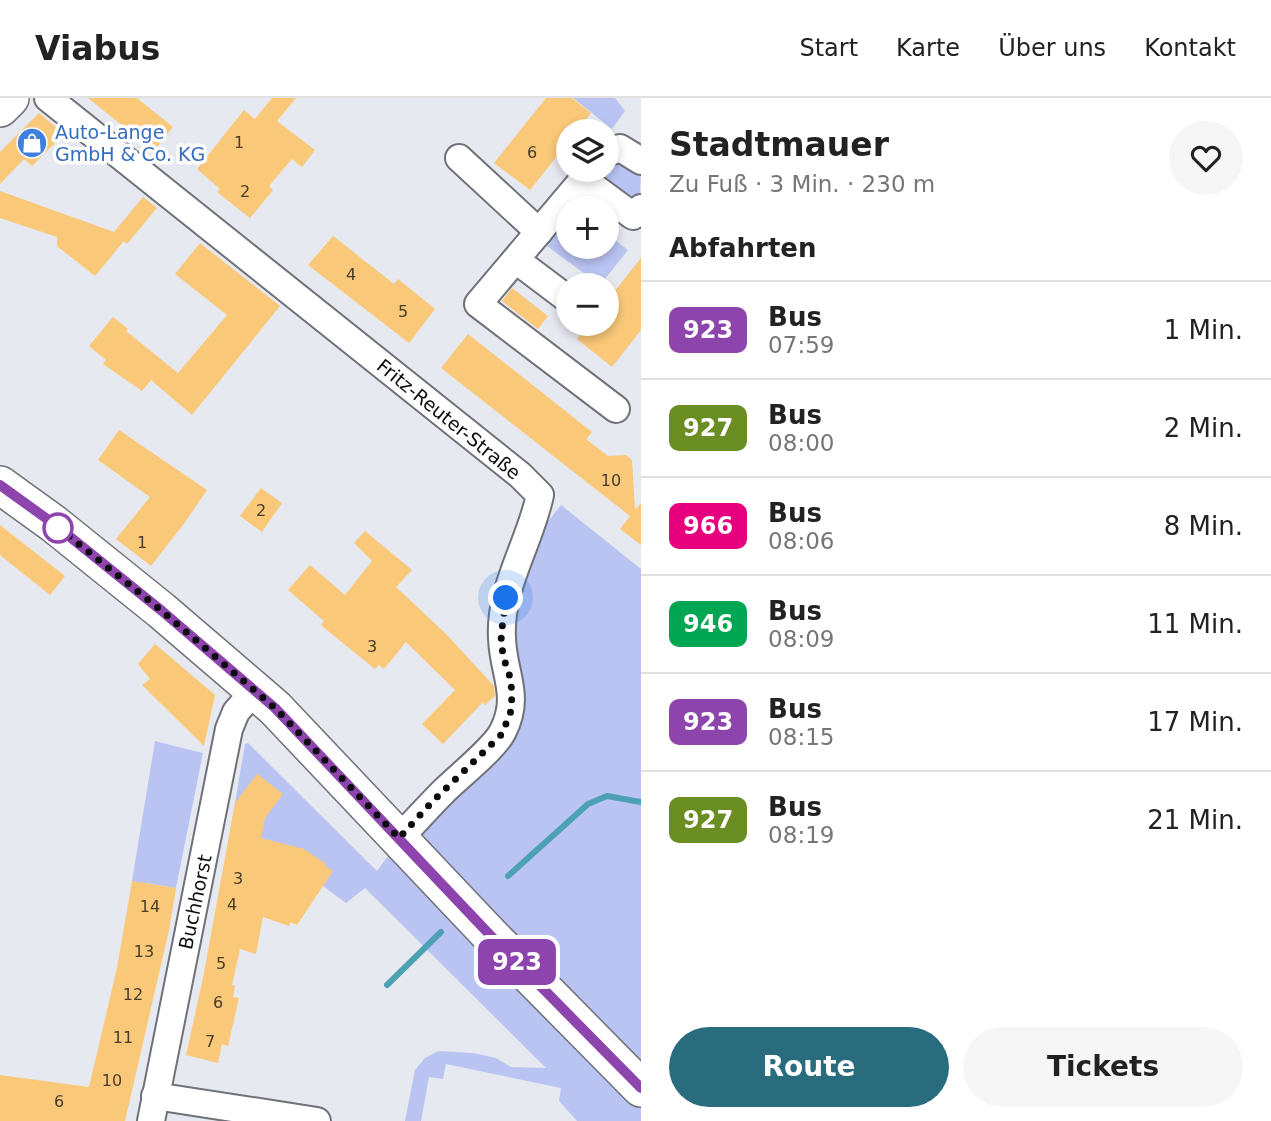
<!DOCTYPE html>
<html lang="de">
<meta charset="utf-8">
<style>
:root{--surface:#fff;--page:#f6f6f6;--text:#222;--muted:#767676;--line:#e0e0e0;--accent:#296c7e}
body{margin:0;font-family:"DejaVu Sans",sans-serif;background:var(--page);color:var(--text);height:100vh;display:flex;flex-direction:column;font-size:26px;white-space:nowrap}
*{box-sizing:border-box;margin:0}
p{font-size:23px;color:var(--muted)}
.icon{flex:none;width:38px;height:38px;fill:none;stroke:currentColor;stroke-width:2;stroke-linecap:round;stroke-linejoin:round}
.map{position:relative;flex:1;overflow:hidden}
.details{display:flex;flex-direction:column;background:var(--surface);width:630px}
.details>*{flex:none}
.badge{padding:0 14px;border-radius:10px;font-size:24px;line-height:46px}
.tools{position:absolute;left:556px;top:21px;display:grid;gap:14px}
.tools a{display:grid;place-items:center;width:63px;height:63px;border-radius:50%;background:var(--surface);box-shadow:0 4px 10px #0003;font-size:35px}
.you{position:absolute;width:35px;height:35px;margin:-18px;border:5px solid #fff;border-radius:50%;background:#1a73e8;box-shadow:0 0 0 10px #1a73e833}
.map>.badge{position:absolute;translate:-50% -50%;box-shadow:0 0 0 4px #fff}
h2{padding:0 28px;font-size:26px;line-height:63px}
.round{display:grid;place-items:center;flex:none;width:74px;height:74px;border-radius:37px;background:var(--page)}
.headline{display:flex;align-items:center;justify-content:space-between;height:119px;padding:0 28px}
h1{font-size:33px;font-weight:800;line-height:52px}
.primary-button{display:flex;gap:14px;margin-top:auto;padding:14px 28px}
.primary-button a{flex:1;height:80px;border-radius:42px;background:var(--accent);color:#fff;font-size:28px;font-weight:800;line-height:80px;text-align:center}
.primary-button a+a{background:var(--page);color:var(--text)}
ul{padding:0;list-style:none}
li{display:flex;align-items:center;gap:21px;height:98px;padding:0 28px;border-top:2px solid var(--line)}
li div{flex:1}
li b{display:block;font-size:26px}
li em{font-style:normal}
li .badge{min-width:77px;font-weight:700;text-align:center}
header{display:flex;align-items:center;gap:42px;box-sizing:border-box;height:98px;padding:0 35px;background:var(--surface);border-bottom:2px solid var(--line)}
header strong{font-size:33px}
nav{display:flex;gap:38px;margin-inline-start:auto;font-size:24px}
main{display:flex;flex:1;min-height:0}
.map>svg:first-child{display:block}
</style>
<header>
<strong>Viabus</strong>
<nav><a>Start</a><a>Karte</a><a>Über uns</a><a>Kontakt</a></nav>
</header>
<main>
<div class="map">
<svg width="641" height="1023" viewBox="0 0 641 1023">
<rect width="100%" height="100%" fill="#e7e9f0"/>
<!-- green -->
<g fill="#bac4f3">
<polygon points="573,0 615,0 625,13 612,31"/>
<path d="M619,62l22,11 -1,25 -9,4 -24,-15c-3,-13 1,-18 12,-25z"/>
<polygon points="569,119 569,149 607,149 607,136 628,152 600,187 547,148"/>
<polygon points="561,407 641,471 641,1023 577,1023 559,1003 561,990 446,966 443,981 429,979 421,1023 405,1023 415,972 425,960 438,953 473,955 496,960 511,969 546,970 365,790 346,805 323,788 227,752 245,646 248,645 377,773 398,744 495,644 503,558 534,425 549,422"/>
<polygon points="155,643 203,655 176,790 132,783"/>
</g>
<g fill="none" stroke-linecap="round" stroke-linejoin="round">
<!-- stream -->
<g stroke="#4da1b4" stroke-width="6">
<polyline points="508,778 588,706 607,698 641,704"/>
<polyline points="387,887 441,834"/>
</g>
</g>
<!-- building -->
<g fill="#f9c878">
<polygon points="88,0 137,0 173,29 154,53"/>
<polygon points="272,0 296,0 277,23 315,52 302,69 292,61 269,88 273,92 250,120 217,94 220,91 197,71 244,12 255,21"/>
<polygon points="546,0 572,0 591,15 576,33 569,33 569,43 530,92 494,65"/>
<polygon points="39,15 64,36 32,68 24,61 0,86 0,54"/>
<polygon points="0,93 114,134 143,99 157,110 127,146 124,143 95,178 57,148 57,139 0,120"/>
<polygon points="333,138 394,186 398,181 435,211 409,245 308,167"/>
<polygon points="200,145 280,208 192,317 151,282 142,293 103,266 106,262 89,248 113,219 128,231 126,233 178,275 227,217 175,176"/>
<polygon points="641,160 641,232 612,269 577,241 589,226 607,226 607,203"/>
<polygon points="512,190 548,218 538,231 502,203"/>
<polygon points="468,236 592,334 586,341 608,358 626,357 632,362 635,412 641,405 641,447 620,431 630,418 441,270"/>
<polygon points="119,332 207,392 183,427 151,468 116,441 150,399 98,362"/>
<polygon points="261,390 282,405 262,434 240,418"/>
<polygon points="0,427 65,478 50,497 0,457"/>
<polygon points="365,433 412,472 396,489 446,536 494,588 495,598 485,607 483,604 443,646 422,626 455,592 406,544 384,571 379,567 375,571 323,529 321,527 324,523 288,492 310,467 345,497 372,463 354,445"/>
<polygon points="155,546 215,597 204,648 142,587 150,581 138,566"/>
<polygon points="257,676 283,696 265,720 261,740 304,751 326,766 325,768 333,773 297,827 291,824 289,828 263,819 256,856 240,851 232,887 235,888 233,899 239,900 228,948 222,946 218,965 186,957 203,880 235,705"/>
<polygon points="132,783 176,790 169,832 125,1023 0,1023 0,977 89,989 117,870"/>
</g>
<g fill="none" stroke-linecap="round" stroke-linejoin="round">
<!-- street casing -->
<g stroke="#707178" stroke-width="30">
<g id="street">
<path d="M48,0l472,377 20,20c-10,48 -41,93 -38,143 1,36 19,57 1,93 -8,17 -45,46 -60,61 -15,15 -29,31 -44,46"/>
<polyline points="607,55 620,50 641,63"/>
<polyline points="459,60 539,134"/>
<polyline points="591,72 478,206 616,311"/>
<polyline points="583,81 633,118 641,110"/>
<polyline points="516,162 569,202"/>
<polyline points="155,998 317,1023"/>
<polyline points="151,1023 229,631 236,614 255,592"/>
</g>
</g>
<!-- secondary casing -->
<g stroke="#707178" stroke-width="40">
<g id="secondary">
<polyline points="0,10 10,0"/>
<polyline points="0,387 54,426 162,513 275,610 490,837 641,990"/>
</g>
</g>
<!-- street -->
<use href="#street" stroke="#fff" stroke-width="26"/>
<!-- secondary -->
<use href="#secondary" stroke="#fff" stroke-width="37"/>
</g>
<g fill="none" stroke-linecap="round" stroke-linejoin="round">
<!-- line casing -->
<g stroke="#fff" stroke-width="16">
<polyline id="line" points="0,387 54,426 162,513 275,610 490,837 641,990"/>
</g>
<!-- line -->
<use href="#line" stroke="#8e44ad" stroke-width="10"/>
<!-- walk -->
<polyline stroke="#0d0d10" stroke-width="7" stroke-dasharray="0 12.6" points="58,430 54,426 162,513 275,610 399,740 432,704 502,636 511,613 512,595 510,579 503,558 501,538 506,500"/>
</g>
<!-- icons -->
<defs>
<g id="shop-disc" transform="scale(1.575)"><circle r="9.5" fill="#3f7fe0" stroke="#fff"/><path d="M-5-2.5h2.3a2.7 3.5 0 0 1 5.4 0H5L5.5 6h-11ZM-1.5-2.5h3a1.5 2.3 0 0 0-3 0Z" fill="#fff"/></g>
</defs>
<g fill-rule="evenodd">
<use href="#shop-disc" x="32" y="45"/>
</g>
<!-- markers -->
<circle fill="#fff" stroke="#8e44ad" stroke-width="3.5" cx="58" cy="430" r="14"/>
<g text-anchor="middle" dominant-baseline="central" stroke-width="7" stroke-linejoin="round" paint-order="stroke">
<!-- number labels -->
<g font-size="16" fill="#483c2a">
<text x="239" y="44">1</text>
<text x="532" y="54">6</text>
<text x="245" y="93">2</text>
<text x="351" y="176">4</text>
<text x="403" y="213">5</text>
<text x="611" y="382">10</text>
<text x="261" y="412">2</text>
<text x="142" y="444">1</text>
<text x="372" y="548">3</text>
<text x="238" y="780">3</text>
<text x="232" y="806">4</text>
<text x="150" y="808">14</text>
<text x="144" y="853">13</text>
<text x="221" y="865">5</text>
<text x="133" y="896">12</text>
<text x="218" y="904">6</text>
<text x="123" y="939">11</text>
<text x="210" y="943">7</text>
<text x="112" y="982">10</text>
<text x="59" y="1003">6</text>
</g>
<!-- shop labels -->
<g font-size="19" fill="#366cbe" stroke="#fff" text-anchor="start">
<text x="55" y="34">Auto-Lange<tspan x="55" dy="22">GmbH &amp; Co. KG</tspan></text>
</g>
<!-- street labels -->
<g font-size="19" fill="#0d0d10" stroke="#fff">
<text transform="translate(449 321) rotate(39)">Fritz-Reuter-Straße</text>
<text transform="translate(195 804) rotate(-78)">Buchhorst</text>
</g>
</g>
</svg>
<div class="tools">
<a><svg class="icon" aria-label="layers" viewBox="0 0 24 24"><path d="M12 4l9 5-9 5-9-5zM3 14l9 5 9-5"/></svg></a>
<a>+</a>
<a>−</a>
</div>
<div class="you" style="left:506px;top:500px"></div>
<b class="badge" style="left:517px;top:864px;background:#8e44ad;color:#fff">923</b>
</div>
<section class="details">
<div class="headline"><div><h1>Stadtmauer</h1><p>Zu Fuß · 3 Min. · 230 m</p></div><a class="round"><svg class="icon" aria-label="heart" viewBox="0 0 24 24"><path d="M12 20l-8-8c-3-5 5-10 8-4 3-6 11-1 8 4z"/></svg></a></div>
<h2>Abfahrten</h2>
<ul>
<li><span class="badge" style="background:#8e44ad;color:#fff">923</span><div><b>Bus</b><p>07:59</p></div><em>1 Min.</em></li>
<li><span class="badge" style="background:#6b8e23;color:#fff">927</span><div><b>Bus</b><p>08:00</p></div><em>2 Min.</em></li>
<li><span class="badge" style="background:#e6007e;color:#fff">966</span><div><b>Bus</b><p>08:06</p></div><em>8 Min.</em></li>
<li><span class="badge" style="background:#00a651;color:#fff">946</span><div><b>Bus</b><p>08:09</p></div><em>11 Min.</em></li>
<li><span class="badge" style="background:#8e44ad;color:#fff">923</span><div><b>Bus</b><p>08:15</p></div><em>17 Min.</em></li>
<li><span class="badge" style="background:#6b8e23;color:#fff">927</span><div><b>Bus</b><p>08:19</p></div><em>21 Min.</em></li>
</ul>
<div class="primary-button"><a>Route</a><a>Tickets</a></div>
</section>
</main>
